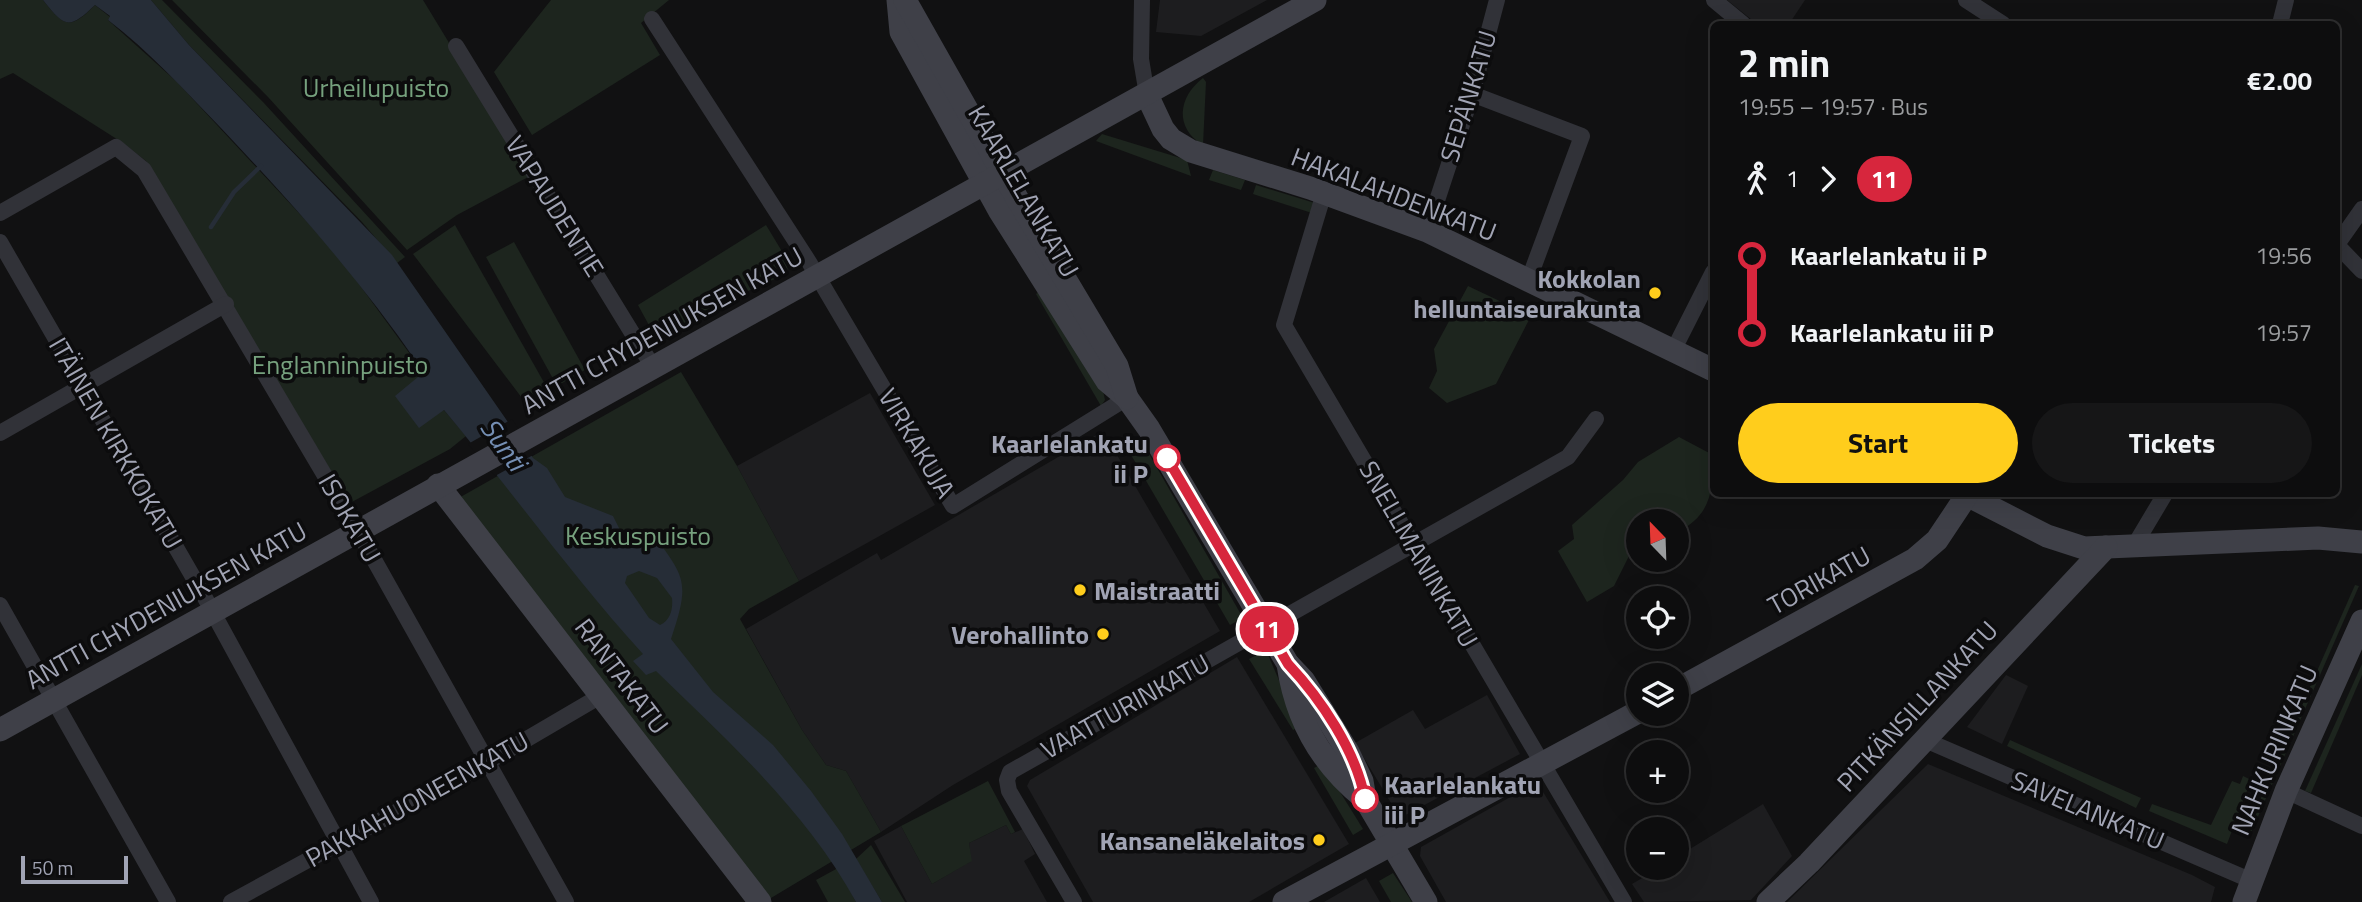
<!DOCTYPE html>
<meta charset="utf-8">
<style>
:root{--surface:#0d0d0e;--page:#161617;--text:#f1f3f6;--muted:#9a9c9e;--line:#2d2d2e;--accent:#ffcd1c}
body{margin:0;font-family:"Titillium Web",sans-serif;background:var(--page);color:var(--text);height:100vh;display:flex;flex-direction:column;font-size:26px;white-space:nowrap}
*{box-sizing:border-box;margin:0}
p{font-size:23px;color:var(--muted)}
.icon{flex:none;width:38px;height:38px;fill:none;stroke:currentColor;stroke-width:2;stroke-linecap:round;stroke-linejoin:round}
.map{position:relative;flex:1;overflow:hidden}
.panel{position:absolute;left:1710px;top:21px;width:630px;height:476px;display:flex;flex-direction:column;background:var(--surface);border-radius:10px;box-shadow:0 7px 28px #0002,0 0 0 2px var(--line)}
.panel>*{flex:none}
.badge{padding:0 14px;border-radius:23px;font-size:24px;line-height:46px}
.needle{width:46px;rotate:337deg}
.tools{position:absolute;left:1626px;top:509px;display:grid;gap:14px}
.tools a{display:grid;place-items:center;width:63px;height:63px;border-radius:50%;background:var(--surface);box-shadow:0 7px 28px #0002,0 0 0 2px var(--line);font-size:35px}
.scale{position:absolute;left:21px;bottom:18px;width:107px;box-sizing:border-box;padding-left:7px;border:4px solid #a1a4b4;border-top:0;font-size:19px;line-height:24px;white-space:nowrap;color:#a1a4b4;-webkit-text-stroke:5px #0c0c0d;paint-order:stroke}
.map>.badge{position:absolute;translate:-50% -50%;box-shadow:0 0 0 4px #fff}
.legs{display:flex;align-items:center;gap:10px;height:77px;padding:0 28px;font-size:23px}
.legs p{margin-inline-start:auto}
.head{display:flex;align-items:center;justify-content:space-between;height:119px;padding:0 28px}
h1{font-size:38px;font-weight:700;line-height:52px}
.button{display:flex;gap:14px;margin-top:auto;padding:14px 28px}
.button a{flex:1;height:80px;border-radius:42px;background:var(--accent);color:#111;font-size:28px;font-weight:700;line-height:80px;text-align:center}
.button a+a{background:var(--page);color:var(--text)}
ul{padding:0 28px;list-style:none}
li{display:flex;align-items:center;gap:24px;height:77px;font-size:26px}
li i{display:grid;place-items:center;width:10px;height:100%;margin:0 9px;background:currentColor}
li i::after{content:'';width:18px;height:18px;margin:-9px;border:5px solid;border-radius:50%;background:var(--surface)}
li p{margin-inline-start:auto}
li:first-child i{background:linear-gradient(#0000 50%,currentColor 0)}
li:last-child i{background:linear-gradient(currentColor 50%,#0000 0)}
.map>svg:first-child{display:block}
</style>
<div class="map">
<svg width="2362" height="902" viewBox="0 0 2362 902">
<rect width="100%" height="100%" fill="#111112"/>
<!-- built -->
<g fill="#1d1d1f">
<polygon points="1160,0 1267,0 1201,36 1156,32"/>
<polygon points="1727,0 1805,0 1789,24 1757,24"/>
<polygon points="870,393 935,505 799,581 737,466"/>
<polygon points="1103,431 1220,631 953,785 881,832 846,771 826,765 802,730 746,629 877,553 881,560"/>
<polygon points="1237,657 1349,844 1249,902 1093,902 1027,786 1030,780"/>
<polygon points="2006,675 2028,686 2002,744 1967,727"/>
<polygon points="1487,695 1520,754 1400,818 1355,743 1413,710 1425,729"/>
<polygon points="1928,764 2192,875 2215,887 2211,902 1787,902"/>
<polygon points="1537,782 1610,902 1446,902 1420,856 1421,847"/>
<polygon points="1763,804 1792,856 1751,900 1644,902 1632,884 1659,868 1676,868 1677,857"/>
<polygon points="1006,825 1011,834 1023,829 1035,854 1024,861 1047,902 907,902 874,841 901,826 932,884 971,861 969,843"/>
<polygon points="1366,878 1380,902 1324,902"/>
</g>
<!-- green -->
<g fill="#1d251e">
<path d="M0,0h43c22,28 27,30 52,5l15,12 -2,3 69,62 160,172 81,111v12l21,35 5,-2 22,26 -16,13 -100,54 -204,-342 -23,-18 -110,-70 -13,6z"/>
<polygon points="151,0 162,0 263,102 405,257 397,263 362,222 189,45"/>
<polygon points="172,0 423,0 530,176 457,215 407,250 268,97"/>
<polygon points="551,0 669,0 641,23 660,55 532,135 494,72"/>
<path d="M1203,78l3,4 -3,63c-29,-17 -25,-48 0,-67z"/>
<polygon points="1102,134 1187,160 1191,176 1096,141"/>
<polygon points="1213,170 1245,180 1241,190 1209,180"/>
<polygon points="1256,185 1318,204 1315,214 1253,194"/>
<polygon points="455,225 550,393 528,406 413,254"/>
<polygon points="766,225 786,258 788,273 737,296 657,340 638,305"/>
<polygon points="514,242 585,370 557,386 486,257"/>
<polygon points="1468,286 1531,316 1496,384 1447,403 1429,388 1437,371 1434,349"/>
<polygon points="1041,290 1103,391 1105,400 1101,406 1036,294"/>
<polygon points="681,372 737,466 799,581 749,609 740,619 802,730 826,765 846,771 881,832 766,901 457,499"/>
<path d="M1679,437l34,18c0,35 -1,60 -36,77l-1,-10h-38v29l-9,5 -15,30 -27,16 -29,-51 16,-12 -2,-14 51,-45 15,-18z"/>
<polygon points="1141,440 1243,618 1230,625 1127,448"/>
<polygon points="2355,585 2359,586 2249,837 2245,834"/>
<polygon points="1266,650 1299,727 1293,730 1249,659"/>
<polygon points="2362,664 2362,675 2311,793 2305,791"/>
<polygon points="2010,740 2141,798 2136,808 2007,746"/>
<polygon points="1318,766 1332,779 1363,829 1353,835 1314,768"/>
<polygon points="2243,776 2251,780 2227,844 2149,811 2152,804 2211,825 2232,781 2240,784"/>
<polygon points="988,781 1015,832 1011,834 1006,825 969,843 972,861 932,884 901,826"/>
<polygon points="871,845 905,902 882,902 856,859"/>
<polygon points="838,868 856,902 828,902 816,880"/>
<polygon points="1393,873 1412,902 1391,902 1379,881"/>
</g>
<!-- water -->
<path fill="#262d37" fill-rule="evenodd" d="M43,0h108l38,45 203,210 141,203 14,10 18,29 48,19 7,14 29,-1c36,48 42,51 22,110l42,53 60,53 38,46 31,43 40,68h-26c-49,-90 -127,-160 -200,-231l-10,4 -13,-14 10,-7c-71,-78 -132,-164 -199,-244l-25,18 -24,-32 23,-19v-13c-59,-86 -127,-162 -198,-237 -36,-37 -71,-76 -112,-107l2,-4 -15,-11c-26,25 -30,23 -52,-5zM639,571l18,7 15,20c1,10 -1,22 -12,27l-11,-7 -24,-35 2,-7z"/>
<!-- pier -->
<polygon fill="#111112" points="512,419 535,454 495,476 468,444"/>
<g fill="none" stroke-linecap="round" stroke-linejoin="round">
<!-- stream -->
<polyline stroke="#262d37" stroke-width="4.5" points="211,227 234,192 261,166"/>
<!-- street -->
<g stroke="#313238" stroke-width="16">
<polyline points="1142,0 1141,59 1147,95"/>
<polyline points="1714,0 1743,24"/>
<polyline points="1966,0 2003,24"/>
<polyline points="652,19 809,262 953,506 1127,398"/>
<polyline points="2280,24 2286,0"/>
<polyline points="456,46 653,367"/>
<polyline points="1472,94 1582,136 1529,279"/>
<polyline points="1324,193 1284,325 1624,902"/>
<polyline points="0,213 116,147 144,170 363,540 566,902"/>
<polyline points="1427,231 1472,94 1497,0"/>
<polyline points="0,242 204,596 371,902"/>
<polyline points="2336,244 2362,271"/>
<polyline points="2336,246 2362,209"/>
<polyline points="1673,351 1713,272"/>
<polyline points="0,433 226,304"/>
<polyline points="2134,546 2165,494"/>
<polyline points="0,605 168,902"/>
<polyline points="1925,740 2250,880"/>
<polyline points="2286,791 2362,826"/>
<polyline points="231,902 486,763 602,695"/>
<polyline points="1074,902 1009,791 1007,780 1010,772 1568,457 1596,419"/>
</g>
<!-- secondary -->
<g stroke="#3f4048" stroke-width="23">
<polyline points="898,0 901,32 999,210 1107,381 1127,398 1149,429 1288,664 1304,681 1348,752 1362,781 1365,799 1426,902"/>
<polyline points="905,0 1018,200 1117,366 1127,398"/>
<polyline points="1147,95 1163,129 1171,139 1191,151 1310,188 1427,231 1713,370"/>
<polyline points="438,485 760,902"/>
<polyline points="1965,494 2047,536 2084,548 2318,538 2362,542"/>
<path d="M1288,664c8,56 33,100 77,135"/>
<polyline points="1676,690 1915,559 1937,540 1967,495"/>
<polyline points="0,730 1315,0"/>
<polyline points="1284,902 1638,712"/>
<polyline points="1768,902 1809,863 2106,547"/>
<polyline points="2244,902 2286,791 2362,621"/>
</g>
</g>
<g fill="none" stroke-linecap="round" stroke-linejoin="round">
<!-- line-1 casing -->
<g stroke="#fff" stroke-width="16">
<path id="line-1" d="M1167,458l121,206c33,35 68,87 77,135"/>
</g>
<!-- line-1 -->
<use href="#line-1" stroke="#d7263d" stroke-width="10"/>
</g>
<!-- markers -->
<g fill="#ffcd1c" stroke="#0c0c0d" stroke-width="2.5">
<circle cx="1655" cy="293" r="7"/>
<circle cx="1080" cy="590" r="7"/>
<circle cx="1103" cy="634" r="7"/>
<circle cx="1319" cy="840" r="7"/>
</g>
<g fill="#fff" stroke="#d7263d" stroke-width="3.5">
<circle cx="1167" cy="458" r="12"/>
<circle cx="1365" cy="799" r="12"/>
</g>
<g text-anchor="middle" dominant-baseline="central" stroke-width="7" stroke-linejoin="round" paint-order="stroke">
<!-- park labels -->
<g font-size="26" fill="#76a17e" stroke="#0c0c0d">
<text x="376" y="87">Urheilupuisto</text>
<text x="340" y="364">Englanninpuisto</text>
<text x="638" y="535">Keskuspuisto</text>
</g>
<!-- street labels -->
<g font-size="26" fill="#a1a4b4" stroke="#0c0c0d">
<text transform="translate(1468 96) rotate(-73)">SEPÄNKATU</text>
<text transform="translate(1024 191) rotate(60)">KAARLELANKATU</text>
<text transform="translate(1394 194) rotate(21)">HAKALAHDENKATU</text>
<text transform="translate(555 206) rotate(58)">VAPAUDENTIE</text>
<text transform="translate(662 330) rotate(-29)">ANTTI CHYDENIUKSEN KATU</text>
<text transform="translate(116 443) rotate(60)">ITÄINEN KIRKKOKATU</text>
<text transform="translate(917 443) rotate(59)">VIRKAKUJA</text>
<text transform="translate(350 518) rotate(60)">ISOKATU</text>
<text transform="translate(1419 554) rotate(60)">SNELLMANINKATU</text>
<text transform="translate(1819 580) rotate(-29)">TORIKATU</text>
<text transform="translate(166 605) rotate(-29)">ANTTI CHYDENIUKSEN KATU</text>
<text transform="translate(622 676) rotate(53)">RANTAKATU</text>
<text transform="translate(1125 706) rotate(-29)">VAATTURINKATU</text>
<text transform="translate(1917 706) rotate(-47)">PITKÄNSILLANKATU</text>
<text transform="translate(2274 750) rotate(-67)">NAHKURINKATU</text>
<text transform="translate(417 799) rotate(-29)">PAKKAHUONEENKATU</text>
<text transform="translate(2088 810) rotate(23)">SAVELANKATU</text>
</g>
<!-- poi labels -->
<g font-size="26" font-weight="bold" fill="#a1a4b4" stroke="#0c0c0d" text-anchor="end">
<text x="1641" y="278">Kokkolan<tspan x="1641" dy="30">helluntaiseurakunta</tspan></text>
<text x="1094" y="590" text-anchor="start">Maistraatti</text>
<text x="1089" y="634">Verohallinto</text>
<text x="1305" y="840">Kansaneläkelaitos</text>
</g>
<!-- stop labels -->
<g font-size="26" font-weight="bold" fill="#a1a4b4" stroke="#0c0c0d" text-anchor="end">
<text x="1148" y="443">Kaarlelankatu<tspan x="1148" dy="30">ii P</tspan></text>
<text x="1384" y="784" text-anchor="start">Kaarlelankatu<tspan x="1384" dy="30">iii P</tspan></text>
</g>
<!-- water labels -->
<g font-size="28" font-style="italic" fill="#748eb3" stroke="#0c0c0d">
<text transform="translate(504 444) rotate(54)">Sunti</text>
</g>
</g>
</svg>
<div class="tools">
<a><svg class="needle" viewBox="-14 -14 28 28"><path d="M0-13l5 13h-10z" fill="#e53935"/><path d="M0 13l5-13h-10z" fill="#9a9c9e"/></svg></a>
<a><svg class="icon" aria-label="locate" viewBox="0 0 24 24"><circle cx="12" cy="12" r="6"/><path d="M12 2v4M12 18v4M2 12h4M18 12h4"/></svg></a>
<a><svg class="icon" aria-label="layers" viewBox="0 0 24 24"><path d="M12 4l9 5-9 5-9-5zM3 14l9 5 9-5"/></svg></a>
<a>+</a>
<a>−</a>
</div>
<div class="scale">50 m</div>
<b class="badge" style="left:1267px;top:629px;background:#d7263d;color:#fff">11</b>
<section class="panel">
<div class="head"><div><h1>2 min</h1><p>19:55 – 19:57 · Bus</p></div><b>€2.00</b></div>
<div class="legs"><svg class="icon" aria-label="walk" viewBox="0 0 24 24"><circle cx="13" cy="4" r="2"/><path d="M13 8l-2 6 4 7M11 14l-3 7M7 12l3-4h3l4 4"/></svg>1<svg class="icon" aria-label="forward" viewBox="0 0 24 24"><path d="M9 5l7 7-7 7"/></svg><b class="badge" style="background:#d7263d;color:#fff">11</b></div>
<ul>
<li><i style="color:#d7263d"></i><b>Kaarlelankatu ii P</b><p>19:56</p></li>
<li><i style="color:#d7263d"></i><b>Kaarlelankatu iii P</b><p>19:57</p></li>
</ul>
<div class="button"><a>Start</a><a>Tickets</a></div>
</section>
</div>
